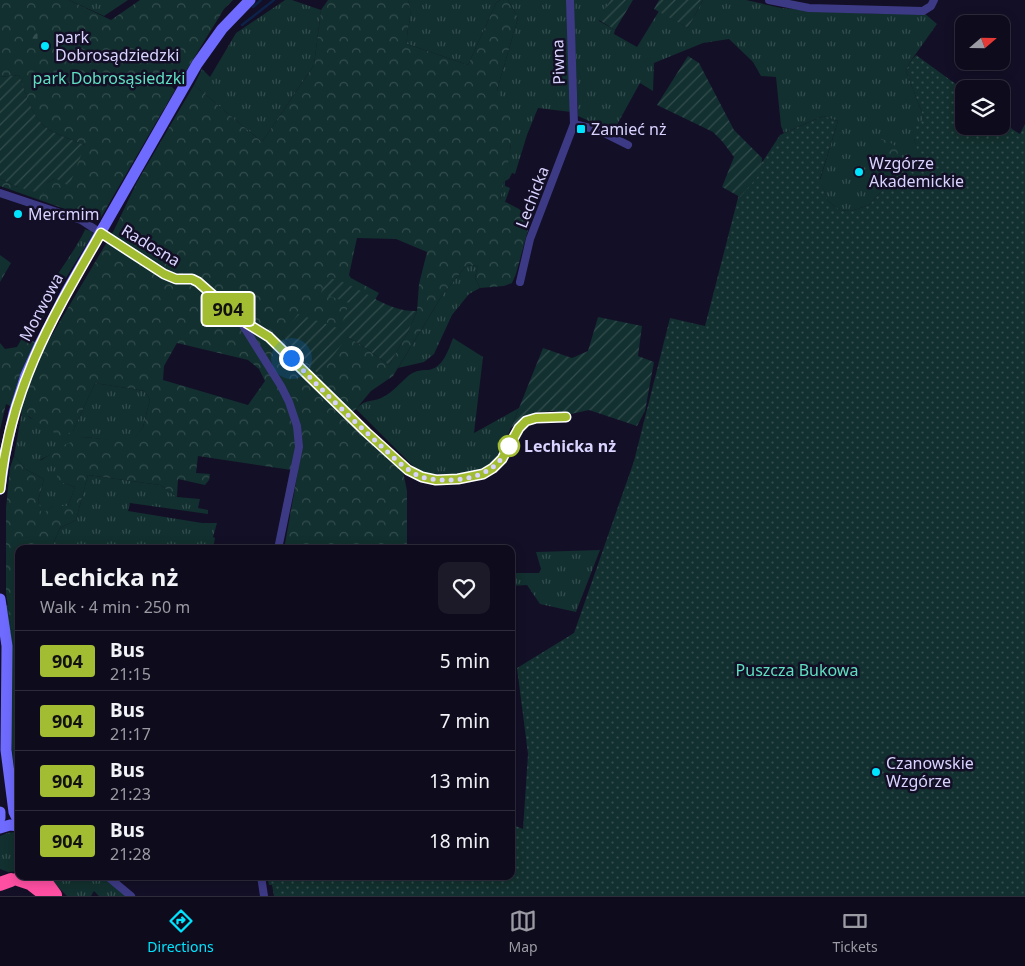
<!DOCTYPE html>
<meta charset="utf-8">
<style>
:root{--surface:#0e0b1c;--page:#1c1929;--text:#f1f3f6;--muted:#9b9ba3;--line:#2e2b3b;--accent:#00e5ff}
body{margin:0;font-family:"Noto Sans",sans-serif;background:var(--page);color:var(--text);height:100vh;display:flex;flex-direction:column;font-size:19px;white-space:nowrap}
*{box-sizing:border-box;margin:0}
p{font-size:16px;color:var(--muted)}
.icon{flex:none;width:28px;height:28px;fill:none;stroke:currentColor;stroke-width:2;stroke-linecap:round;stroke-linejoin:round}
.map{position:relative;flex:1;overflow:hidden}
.sheet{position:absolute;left:15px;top:545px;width:500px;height:335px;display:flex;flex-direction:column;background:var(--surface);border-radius:10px;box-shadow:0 2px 12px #0003,0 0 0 1px var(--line)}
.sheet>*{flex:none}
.badge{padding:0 10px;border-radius:4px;font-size:18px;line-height:32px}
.needle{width:32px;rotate:70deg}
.tools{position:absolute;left:955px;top:15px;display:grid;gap:10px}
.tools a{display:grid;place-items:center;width:55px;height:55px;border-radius:10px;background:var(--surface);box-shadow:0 2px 12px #0003,0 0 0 1px var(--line);font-size:25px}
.you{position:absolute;width:25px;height:25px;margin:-12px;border:4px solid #fff;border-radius:50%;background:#1a73e8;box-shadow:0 0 0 8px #1a73e833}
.map>.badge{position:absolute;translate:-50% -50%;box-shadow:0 0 0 2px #fff}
.round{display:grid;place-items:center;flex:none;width:52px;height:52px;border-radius:10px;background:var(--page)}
.overview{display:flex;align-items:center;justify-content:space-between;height:85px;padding:0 25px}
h1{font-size:24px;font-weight:700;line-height:38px}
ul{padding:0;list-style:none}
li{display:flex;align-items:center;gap:15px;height:60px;padding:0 25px;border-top:1px solid var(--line)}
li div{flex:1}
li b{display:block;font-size:19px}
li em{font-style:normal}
li .badge{min-width:55px;font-weight:700;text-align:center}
.dock{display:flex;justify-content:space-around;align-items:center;height:70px;border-top:1px solid var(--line);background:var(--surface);font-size:14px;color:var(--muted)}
.dock a{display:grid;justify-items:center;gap:2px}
.dock .on{color:var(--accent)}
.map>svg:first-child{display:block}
</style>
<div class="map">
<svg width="1025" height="896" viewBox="0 0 1025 896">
<defs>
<pattern id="grass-tufts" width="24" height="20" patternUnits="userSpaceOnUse" patternTransform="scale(1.25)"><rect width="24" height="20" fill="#12302f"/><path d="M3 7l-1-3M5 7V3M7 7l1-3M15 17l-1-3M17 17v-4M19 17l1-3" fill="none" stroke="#344d4e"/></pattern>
<pattern id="forest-crowns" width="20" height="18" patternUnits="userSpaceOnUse" patternTransform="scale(1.25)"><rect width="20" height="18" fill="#12302f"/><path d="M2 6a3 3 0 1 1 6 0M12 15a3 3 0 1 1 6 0" fill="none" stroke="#344d4e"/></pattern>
<pattern id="cemetery-stones" width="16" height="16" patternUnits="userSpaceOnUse" patternTransform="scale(1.25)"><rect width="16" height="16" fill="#12302f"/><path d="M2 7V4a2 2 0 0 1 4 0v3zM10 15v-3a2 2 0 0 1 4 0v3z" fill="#344d4e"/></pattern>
<pattern id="park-dots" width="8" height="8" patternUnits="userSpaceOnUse" patternTransform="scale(1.25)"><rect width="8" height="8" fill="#12302f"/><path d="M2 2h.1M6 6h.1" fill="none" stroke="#344d4e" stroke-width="1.8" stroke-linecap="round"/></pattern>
<pattern id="garden-furrows" width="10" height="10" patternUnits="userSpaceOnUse" patternTransform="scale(1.25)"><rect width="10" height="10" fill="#12302f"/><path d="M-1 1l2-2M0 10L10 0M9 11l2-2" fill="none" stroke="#344d4e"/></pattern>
</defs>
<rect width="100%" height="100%" fill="#130f26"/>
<!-- grass -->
<g fill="url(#grass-tufts)">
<polygon points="69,0 128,0 104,16"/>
<polygon points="285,0 292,0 321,10 314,65 262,142 194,85 202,69 210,77 236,33"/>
<path d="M408,0h92l-4,3 -28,62 -61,-21c-1,-18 7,-26 1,-44z"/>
<polygon points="508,0 567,0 571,112 538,108 527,135 515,174 512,173 509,179 505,181 505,186 510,188 505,202 500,200 511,145 497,90 518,18"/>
<polygon points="573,0 610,0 599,21 615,30 614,34 637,47 659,11 688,28 703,0 746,0 781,8 816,11 881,14 924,13 937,24 910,62 906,71 924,118 914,139 922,160 899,172 869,205 851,211 840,210 828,201 820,180 838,121 823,116 784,133 781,126 776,77 761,76 753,62 729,39 703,43 654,63 653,91 640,83 613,132 578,116"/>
<path d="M84,229l7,2 2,3 -40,65 -22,42 -9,-3c10,-17 18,-35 28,-52 12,-19 25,-36 35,-56z"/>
<polygon points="478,265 475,278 480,288 469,294 452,315 434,354 424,362 398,368 443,294 466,266"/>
<path d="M453,338l30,19 -9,76 45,-25 -19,46 -9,11 -15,7 -19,4 -33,-3 -7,-3 -61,-61c10,-11 16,-6 27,-12 10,-5 16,-13 24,-20 6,-6 13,-7 21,-7 15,-2 20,-19 25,-32z"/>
<polygon points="95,383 145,391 150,400 143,427 132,443 85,437 40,460 58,466 58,481 75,487 68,506 53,506 42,515 38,501 44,479 27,470 14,456 22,411 30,418 73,431"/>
<polygon points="88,475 160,485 177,497 200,499 198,508 208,510 208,514 130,503 128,511 202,523 217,523 213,537 215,538 213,549 51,549 60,528 76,520"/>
<polygon points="600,550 576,612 540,604 527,585 511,586 511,573 539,573 541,569 536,552"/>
<polygon points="8,605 15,656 19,656 19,800 17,800 10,728 5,606"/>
<polygon points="15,832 19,833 19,871 8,872 0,869 0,836 7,833"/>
<polygon points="45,876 102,876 126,896 99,896 94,891 91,896 67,896 57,886 54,889"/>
</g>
<!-- forest -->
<g fill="url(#forest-crowns)" fill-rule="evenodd">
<path d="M0,0h69l42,20 29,-20h93l-9,9 -38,62 -5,-2 -10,17 4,4 -75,129 -4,1 -96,-34v-7l18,8 29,-4 8,-5 30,-33c-12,-5 -26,-9 -37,-16 -17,-12 -22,-35 -29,-54l-19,2z"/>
<path d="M328,0h80c6,18 -2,26 -1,44l61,21 28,-62 4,-3h8l10,18 -21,72c5,9 11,18 13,28 5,27 -5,56 -10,81l19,10 12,10 -15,55 -4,9 -8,3 -24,2 -5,-10 3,-13 -12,1 -23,28 -50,82 -22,15 -15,18 -11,10 58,52 4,20v58h-123l14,-78 -100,-15 -2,17 14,1 -1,6 -4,5 -27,-6 -1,18 -17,-12 -72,-10 -12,45 -16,8 -9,21h-32v107h-4l-9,-63v-85l4,-40 4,-12 13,14 17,9 -6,22 4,13 11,-8h15l7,-19 -18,-6v-15l-17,-5 26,-17 19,-7 47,5 11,-15 7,-27 -5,-9 -50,-8 -22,48 -12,6c-18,-11 -36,-24 -55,-33l-6,26v-87l5,6 12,-2 5,-9 24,7 68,-115 23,-48 57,-97 68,57 52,-77 7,-55zM357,238l39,1 31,13 -8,32 -2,27 -9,21 -19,33 -29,-21 -13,-7 -43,23 -22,-24 51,-8 7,2 10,-27 8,-13 17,10 4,-7 -28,-15 -2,-3zM177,343l71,17 11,9 6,12 -17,24 -85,-25 1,-14z"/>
<polygon points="881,139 888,141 898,148 897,164 890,165 879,160 878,153"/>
<polygon points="0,255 11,263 0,282"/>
</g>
<!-- cemetery -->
<circle fill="url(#cemetery-stones)" cx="41" cy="41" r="9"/>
<!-- park -->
<polygon fill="url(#park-dots)" points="916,55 964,90 964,126 1001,126 1001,117 1012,129 1020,134 1025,124 1025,896 274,896 272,885 269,885 267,876 511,876 511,824 523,829 528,754 517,668 574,633 634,461 670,318 705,326 739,194 765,158 780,135 823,116 838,121 820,179 828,201 840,210 851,211 869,205 899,172 921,160 914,139 914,128 924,118 906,71 910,62"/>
<!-- garden -->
<g fill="url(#garden-furrows)">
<polygon points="610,0 633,0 615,30 599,20"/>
<polygon points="659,0 703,0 688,28 654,9"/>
<polygon points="688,56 699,63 734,130 762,158 761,173 740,197 722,187 734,157 722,141 713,132 657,105"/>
<path d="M19,75c7,18 12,42 29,54 11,7 25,11 37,16l-16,41 -14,-8 -8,5 -4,11 -25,-7 -18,-8v-102z"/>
<path d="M326,277c6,2 13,3 19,6 24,10 44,29 72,28l-9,21 -19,33 -29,-21 -13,-7 -28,38 -37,-39 16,-22 42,15 9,-26 -28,-10z"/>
<polygon points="598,317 642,326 638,356 654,362 645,411 637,426 589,410 571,414 553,411 535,413 511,428 543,348 572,358 588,351"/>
</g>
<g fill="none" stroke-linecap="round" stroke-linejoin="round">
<!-- stream -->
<g stroke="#0c2248" stroke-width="2.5">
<polyline points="253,7 261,0"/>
<polyline points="242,25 274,0"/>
</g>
<!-- street -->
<g stroke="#3d3a85" stroke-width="8">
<polyline points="769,0 809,8 923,11 931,6 934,0"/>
<polyline points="574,124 598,130 628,145"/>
<polyline points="0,193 81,220 164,274 176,279 195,280 239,319 281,386 289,402 297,426 299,447 278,549"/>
<polyline points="520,282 530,239 574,124 570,0"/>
<polyline points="241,320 269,337 323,391 408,470 427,478 458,479 483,474 493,468 502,459 519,428 526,421 536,418 566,417"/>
<polyline points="107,876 131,896"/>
<polyline points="261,876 264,896"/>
</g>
<!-- secondary -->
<g stroke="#6f6bff" stroke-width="11">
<polyline points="0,489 5,454 14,413 26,375 40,344 67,291 197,64 222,29 250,0"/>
<polyline points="0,599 7,646 6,750 14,812 19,822"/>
<polyline points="0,812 0,818"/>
<polyline points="0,828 10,825 19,826"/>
</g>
<!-- highway -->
<g stroke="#ff4fa3" stroke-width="14">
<polyline points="41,876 55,895"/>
<polyline points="18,879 30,883 47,896"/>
<polyline points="0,884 11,880"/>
</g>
</g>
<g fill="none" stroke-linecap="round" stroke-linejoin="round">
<!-- line casing -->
<g stroke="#fff" stroke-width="11">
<path id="line" d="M0,489c10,-101 52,-171 101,-256l63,41 12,5h16l6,3 42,37 29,18 97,95 42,38 14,7 14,3 22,-1 25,-5 10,-6 9,-9 17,-31 7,-7 10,-3 30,-1"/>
</g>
<!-- line -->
<use href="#line" stroke="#a2bd31" stroke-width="8"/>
<!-- walk -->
<path stroke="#d9d4ff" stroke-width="5" stroke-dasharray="0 9" d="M291,358c28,29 57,58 87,85 12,11 24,24 39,32 10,5 22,5 33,5 26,-1 48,-9 59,-34"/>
</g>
<!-- markers -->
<g fill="#00e5ff" stroke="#130f26" stroke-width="2">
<circle cx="45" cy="46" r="5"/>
<rect x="576" y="124" width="10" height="10" rx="2.5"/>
<circle cx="859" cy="172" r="5"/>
<circle cx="18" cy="214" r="5"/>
<circle cx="876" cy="772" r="5"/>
</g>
<circle fill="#fff" stroke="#a2bd31" stroke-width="2.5" cx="509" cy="446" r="10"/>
<g text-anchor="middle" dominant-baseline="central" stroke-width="5" stroke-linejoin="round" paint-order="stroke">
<!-- poi labels -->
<g font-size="16" fill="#d9d4ff" stroke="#130f26" text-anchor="start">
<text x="55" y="37">park<tspan x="55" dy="18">Dobrosądziedzki</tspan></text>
<text x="591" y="129">Zamieć nż</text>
<text x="869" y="163">Wzgórze<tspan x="869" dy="18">Akademickie</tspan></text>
<text x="28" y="214">Mercmim</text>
<text x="886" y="763">Czanowskie<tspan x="886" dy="18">Wzgórze</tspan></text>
</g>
<!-- street labels -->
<g font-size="16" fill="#d9d4ff" stroke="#130f26">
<text transform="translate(558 62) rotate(-92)">Piwna</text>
<text transform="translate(532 197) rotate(-69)">Lechicka</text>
<text transform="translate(151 245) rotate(31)">Radosna</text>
<text transform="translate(41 307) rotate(-62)">Morwowa</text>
</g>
<!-- park labels -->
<g font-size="16" fill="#5fe0c0" stroke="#130f26">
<text x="109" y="78">park Dobrosąsiedzki</text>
<text x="797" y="670">Puszcza Bukowa</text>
</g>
<!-- stop labels -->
<g font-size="16" font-weight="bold" fill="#d9d4ff" stroke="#130f26" text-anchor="start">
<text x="524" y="446">Lechicka nż</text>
</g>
</g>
</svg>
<div class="tools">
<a><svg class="needle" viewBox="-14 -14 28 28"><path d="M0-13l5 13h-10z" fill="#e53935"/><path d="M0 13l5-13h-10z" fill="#9b9ba3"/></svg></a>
<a><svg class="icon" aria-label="layers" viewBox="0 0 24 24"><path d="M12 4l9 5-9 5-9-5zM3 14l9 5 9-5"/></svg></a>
</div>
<div class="you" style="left:291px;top:358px"></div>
<b class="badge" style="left:228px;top:309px;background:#a2bd31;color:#111">904</b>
<section class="sheet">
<div class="overview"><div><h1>Lechicka nż</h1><p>Walk · 4 min · 250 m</p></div><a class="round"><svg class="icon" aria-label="heart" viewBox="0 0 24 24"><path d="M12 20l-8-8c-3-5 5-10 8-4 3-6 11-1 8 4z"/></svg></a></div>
<ul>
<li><span class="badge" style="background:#a2bd31;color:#111">904</span><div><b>Bus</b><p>21:15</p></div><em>5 min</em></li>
<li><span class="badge" style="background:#a2bd31;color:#111">904</span><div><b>Bus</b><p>21:17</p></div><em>7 min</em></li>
<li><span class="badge" style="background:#a2bd31;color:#111">904</span><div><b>Bus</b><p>21:23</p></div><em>13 min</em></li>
<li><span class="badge" style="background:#a2bd31;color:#111">904</span><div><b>Bus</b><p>21:28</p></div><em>18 min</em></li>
</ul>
</section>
</div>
<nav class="dock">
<a class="on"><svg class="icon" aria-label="directions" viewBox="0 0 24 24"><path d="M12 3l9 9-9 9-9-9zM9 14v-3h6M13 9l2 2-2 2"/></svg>Directions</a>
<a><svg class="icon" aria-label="map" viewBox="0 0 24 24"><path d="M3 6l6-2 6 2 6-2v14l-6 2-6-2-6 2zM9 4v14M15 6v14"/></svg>Map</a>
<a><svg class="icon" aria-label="tickets" viewBox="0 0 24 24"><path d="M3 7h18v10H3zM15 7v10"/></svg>Tickets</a>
</nav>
